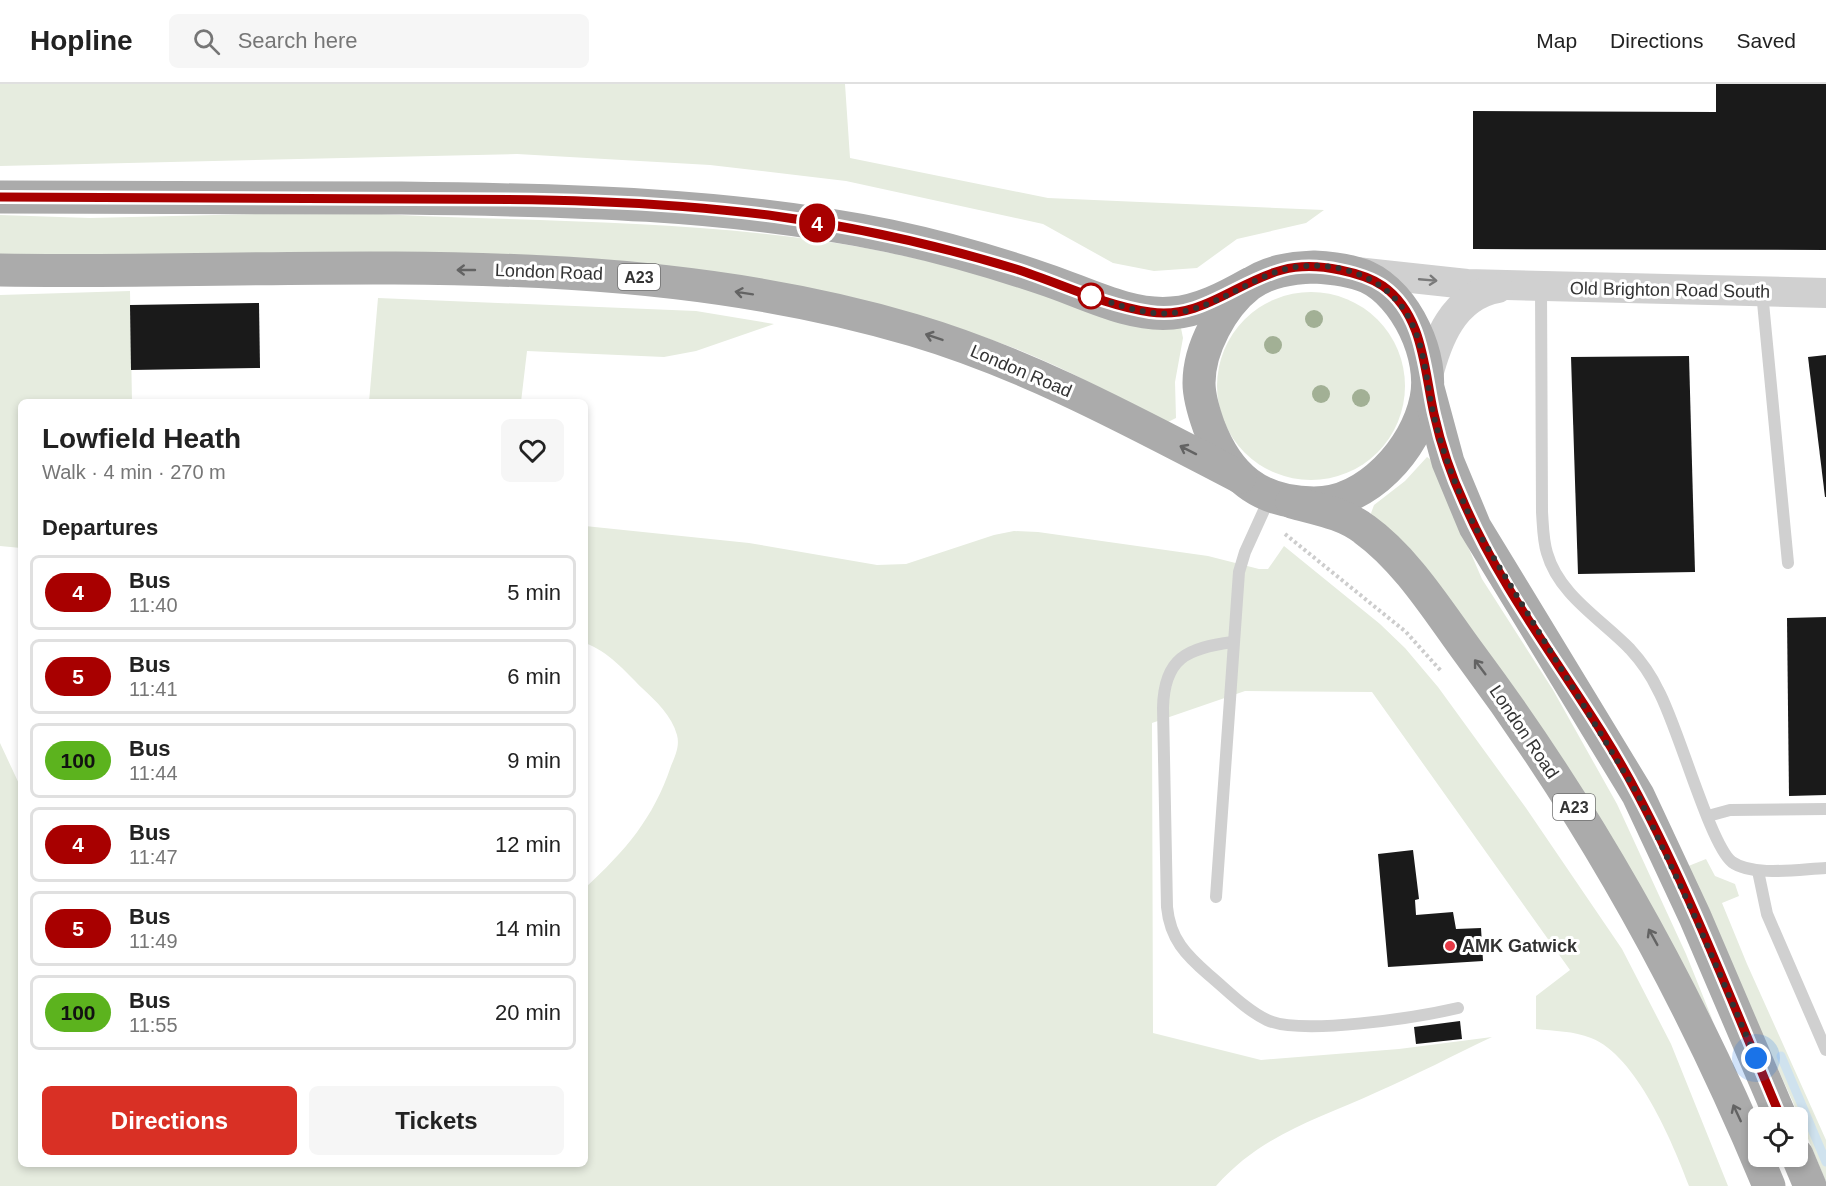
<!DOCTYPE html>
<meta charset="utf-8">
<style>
:root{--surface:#fff;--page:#f6f6f6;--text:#222;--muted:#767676;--line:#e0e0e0;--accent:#d93025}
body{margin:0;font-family:Helvetica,sans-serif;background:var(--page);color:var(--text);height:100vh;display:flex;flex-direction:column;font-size:22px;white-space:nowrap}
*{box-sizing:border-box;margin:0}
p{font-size:20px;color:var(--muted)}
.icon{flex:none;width:33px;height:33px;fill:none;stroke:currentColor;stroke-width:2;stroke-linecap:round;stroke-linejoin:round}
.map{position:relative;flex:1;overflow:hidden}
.drawer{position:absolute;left:18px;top:315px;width:570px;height:768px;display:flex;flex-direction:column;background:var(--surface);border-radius:9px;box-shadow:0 3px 9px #0003}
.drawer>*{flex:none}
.badge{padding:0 12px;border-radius:20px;font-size:21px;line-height:39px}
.buttons{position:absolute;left:1748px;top:1023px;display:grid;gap:12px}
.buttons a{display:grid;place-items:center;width:60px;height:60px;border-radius:9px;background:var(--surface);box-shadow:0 3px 9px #0003;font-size:30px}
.you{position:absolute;width:30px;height:30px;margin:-15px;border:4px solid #fff;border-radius:50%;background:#1a73e8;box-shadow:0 0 0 9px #1a73e833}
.map>.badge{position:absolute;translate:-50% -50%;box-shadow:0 0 0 3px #fff}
h2{padding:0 24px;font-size:22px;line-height:54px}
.round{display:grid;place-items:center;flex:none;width:63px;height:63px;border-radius:9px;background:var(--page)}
.summary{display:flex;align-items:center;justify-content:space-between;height:102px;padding:0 24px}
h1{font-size:28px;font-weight:700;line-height:45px}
.cta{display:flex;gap:12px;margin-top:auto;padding:12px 24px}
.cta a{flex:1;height:69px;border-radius:9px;background:var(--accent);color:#fff;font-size:24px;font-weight:700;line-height:69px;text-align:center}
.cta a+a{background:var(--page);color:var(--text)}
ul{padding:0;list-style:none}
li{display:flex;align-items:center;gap:18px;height:75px;margin:0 12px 9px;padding:0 12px;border:3px solid var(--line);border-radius:9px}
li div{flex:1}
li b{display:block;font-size:22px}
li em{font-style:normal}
li .badge{min-width:66px;font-weight:700;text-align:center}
header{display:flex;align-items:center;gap:36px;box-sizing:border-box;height:84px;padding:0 30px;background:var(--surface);border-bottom:2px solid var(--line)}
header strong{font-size:28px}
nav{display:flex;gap:33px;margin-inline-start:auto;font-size:21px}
.search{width:420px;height:54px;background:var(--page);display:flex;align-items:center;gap:15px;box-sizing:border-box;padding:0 21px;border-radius:9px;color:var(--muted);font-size:22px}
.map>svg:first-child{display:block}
</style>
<header>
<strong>Hopline</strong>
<div class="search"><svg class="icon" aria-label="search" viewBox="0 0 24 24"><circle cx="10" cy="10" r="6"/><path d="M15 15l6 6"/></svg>Search here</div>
<nav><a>Map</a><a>Directions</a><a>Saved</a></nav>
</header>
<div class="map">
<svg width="1826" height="1102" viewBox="0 0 1826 1102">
<rect width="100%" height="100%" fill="#fff"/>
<!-- green -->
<g fill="#e6ecdf">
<polygon points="0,0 845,0 850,74 1048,114 1324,126 1306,139 1237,155 1197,184 1154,187 1113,179 1043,140 846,97 710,81 517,70 0,82"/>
<path d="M343,128c160,10 321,6 480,29 121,18 240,56 358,87l2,10 -8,44 1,36 -8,4 -6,-2c-47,-25 -94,-50 -143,-70 -160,-61 -329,-89 -499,-95l-520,-1v-39l90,3z"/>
<polygon points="130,207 132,318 21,318 21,464 0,462 0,211"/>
<circle cx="1311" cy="302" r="94"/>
<polygon points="378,214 696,227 774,240 696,267 664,273 527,267 521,318 369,318"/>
<polygon points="1427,373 1430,375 1482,495 1553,606 1617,720 1686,870 1713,937 1625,776 1370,432 1374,421 1405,397"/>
<path d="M585,442l164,17 128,22 29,-1 88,-29 20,-4 24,1 170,24 51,13h9l16,-23 96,78 25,24 33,39 88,121 96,141 49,95 57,142h-39c-16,-43 -53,-131 -98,-148 -17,-7 -37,-7 -55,-9v-33l34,-26 -198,-278 -127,-1 -93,32 1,310 108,27 138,-11 93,-12c-38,18 -76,38 -115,55 -61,28 -115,42 -161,94h-1216v-443l21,45v376h564v-276c41,-38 68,-69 86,-122 4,-10 9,-20 6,-31 -5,-19 -21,-34 -35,-47 -18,-18 -33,-36 -57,-45z"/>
<polygon points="1706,775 1715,792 1735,800 1739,812 1722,819 1747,880 1826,1056 1826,1098 1792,1016 1686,783"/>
</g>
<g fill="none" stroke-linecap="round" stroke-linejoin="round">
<!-- stream -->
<polyline stroke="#cfe2ee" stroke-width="9" points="1781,972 1826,1078"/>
</g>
<!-- building -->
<g fill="#1a1a1a">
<polygon points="1716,0 1826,0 1826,166 1473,165 1473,27 1716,28"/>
<polygon points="259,219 260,284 131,286 130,221"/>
<polygon points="1826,271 1826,413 1825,413 1808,273"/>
<polygon points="1689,272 1695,488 1578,490 1571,273"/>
<polygon points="1826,533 1826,711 1789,712 1787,534"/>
<polygon points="1413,766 1419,815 1415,816 1416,831 1453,828 1456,845 1481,844 1483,877 1388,883 1378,770"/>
<polygon points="1460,937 1462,955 1416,960 1414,943"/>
</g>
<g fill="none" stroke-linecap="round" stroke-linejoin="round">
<!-- path -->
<polyline stroke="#cdcdcd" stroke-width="4" stroke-dasharray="3 3" stroke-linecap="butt" points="1285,450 1406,548 1441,587"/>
<!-- service -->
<g stroke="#d0d0d0" stroke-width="12">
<path d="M1541,203l1,225c1,14 1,28 5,41 12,42 54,66 83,96 11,12 21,26 28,41 19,33 52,155 74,172 21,15 68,7 94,6"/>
<polyline points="1762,208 1788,479"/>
<path d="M1233,558c-46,6 -69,16 -70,66l4,199c3,32 19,48 42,68 18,15 37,35 58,45 34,16 152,-3 191,-12"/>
<polyline points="1708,732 1730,726 1826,725"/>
<polyline points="1758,787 1767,830 1826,966"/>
<polyline points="1216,813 1239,488 1245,468 1270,413"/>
</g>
<!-- tertiary -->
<g stroke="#d0d0d0" stroke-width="30">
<polyline points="1356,188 1467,200 1826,209"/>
<path d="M1427,295c10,-39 26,-83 71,-91"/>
</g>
<!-- primary -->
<g stroke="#ababab" stroke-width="33">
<path d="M0,113c134,0 268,0 402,1 164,2 327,5 488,38 52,11 104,26 154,43 40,13 85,38 128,34 27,-2 54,-16 77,-29"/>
<path d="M1314,183c17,1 37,3 53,10 39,18 68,80 59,122 -10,50 -59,104 -112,104 -55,0 -86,-27 -105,-76 -5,-14 -10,-29 -10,-44 0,-35 23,-77 50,-98 19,-14 42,-17 65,-18z"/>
<path d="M0,186c304,5 617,-28 913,60 115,34 221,92 327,147"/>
<polyline points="1428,304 1448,378 1475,443 1638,711 1695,833 1781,1034"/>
<path d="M1292,418c25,7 51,11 72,27 43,31 74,82 105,124 123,165 222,344 300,533"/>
<polyline points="1797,1071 1810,1102"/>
</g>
</g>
<!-- trees -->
<g fill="#a2b095">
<circle cx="1314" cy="235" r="9"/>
<circle cx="1273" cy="261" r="9"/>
<circle cx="1321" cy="310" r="9"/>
<circle cx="1361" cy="314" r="9"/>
</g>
<!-- one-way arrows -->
<defs><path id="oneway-shaft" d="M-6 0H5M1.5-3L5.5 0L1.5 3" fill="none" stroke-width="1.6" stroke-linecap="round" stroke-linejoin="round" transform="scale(1.5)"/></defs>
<g stroke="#636363">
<use href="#oneway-shaft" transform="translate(466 186) rotate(-180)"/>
<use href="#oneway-shaft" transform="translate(744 209) rotate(-171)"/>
<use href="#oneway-shaft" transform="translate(934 253) rotate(-161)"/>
<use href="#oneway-shaft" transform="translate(1188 366) rotate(-153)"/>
<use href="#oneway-shaft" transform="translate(1480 583) rotate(-127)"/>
<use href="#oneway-shaft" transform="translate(1653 853) rotate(-119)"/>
<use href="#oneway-shaft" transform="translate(1737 1029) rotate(-115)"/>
</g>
<use stroke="#7a7a7a" href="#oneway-shaft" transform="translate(1428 196) rotate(5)"/>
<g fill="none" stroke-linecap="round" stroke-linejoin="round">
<!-- line casing -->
<g stroke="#fff" stroke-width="14">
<path id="line" d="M0,113c137,0 274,1 411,2 122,0 243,1 364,17 81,11 162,29 241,53 44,14 87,36 134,43 51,8 86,-30 132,-42 18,-5 39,-4 58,0 15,3 30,7 43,16 41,29 41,85 51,128 7,31 17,61 30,89 45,104 122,192 174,292 55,104 97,215 143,323"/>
</g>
<!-- line -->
<use href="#line" stroke="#a80000" stroke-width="9"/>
<!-- walk -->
<path stroke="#333" stroke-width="6" stroke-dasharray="0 10.8" d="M1091,212c28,9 59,22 89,16 35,-6 63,-28 96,-40 48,-17 111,1 134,48 15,28 16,61 23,92 9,40 24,78 42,115l163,268 57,122 61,141"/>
</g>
<!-- markers -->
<circle fill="#fff" stroke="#a80000" stroke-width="3" cx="1091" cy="212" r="12"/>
<circle fill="#e63946" stroke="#fff" stroke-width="2" cx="1450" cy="862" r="6"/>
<g text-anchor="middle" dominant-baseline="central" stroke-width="6" stroke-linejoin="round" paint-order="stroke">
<!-- shield labels -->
<g fill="#fff" stroke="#707070" stroke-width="1.5">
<rect x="618" y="180" width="42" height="26" rx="4.5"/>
<rect x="1553" y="710" width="42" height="26" rx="4.5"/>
</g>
<g font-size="16" font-weight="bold" fill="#333">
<text x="639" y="193">A23</text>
<text x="1574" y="723">A23</text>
</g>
<!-- street labels -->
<g font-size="18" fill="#333" stroke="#fff">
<text transform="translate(549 188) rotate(2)">London Road</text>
<text transform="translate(1670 206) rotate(1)">Old Brighton Road South</text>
<text transform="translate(1021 287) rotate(23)">London Road</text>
<text transform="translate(1524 648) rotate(56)">London Road</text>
</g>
<!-- poi labels -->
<g font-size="18" font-weight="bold" fill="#333" stroke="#fff" text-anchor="start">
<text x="1462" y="862">AMK Gatwick</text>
</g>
</g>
</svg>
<div class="buttons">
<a><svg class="icon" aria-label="locate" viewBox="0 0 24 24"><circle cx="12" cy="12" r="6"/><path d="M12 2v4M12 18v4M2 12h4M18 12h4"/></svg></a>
</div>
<div class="you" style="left:1756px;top:974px"></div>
<b class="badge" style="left:817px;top:139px;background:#a80000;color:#fff">4</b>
<section class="drawer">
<div class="summary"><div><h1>Lowfield Heath</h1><p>Walk · 4 min · 270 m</p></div><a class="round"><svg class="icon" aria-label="heart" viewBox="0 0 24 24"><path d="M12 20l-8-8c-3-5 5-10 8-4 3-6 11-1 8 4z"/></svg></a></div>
<h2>Departures</h2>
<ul>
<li><span class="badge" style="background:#a80000;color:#fff">4</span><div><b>Bus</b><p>11:40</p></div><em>5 min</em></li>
<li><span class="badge" style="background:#a80000;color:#fff">5</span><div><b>Bus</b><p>11:41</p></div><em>6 min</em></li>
<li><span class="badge" style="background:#5cb31e;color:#111">100</span><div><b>Bus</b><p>11:44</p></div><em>9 min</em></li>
<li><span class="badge" style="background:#a80000;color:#fff">4</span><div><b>Bus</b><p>11:47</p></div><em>12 min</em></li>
<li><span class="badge" style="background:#a80000;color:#fff">5</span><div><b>Bus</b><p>11:49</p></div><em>14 min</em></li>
<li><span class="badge" style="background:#5cb31e;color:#111">100</span><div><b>Bus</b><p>11:55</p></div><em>20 min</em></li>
</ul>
<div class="cta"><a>Directions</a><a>Tickets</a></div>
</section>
</div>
